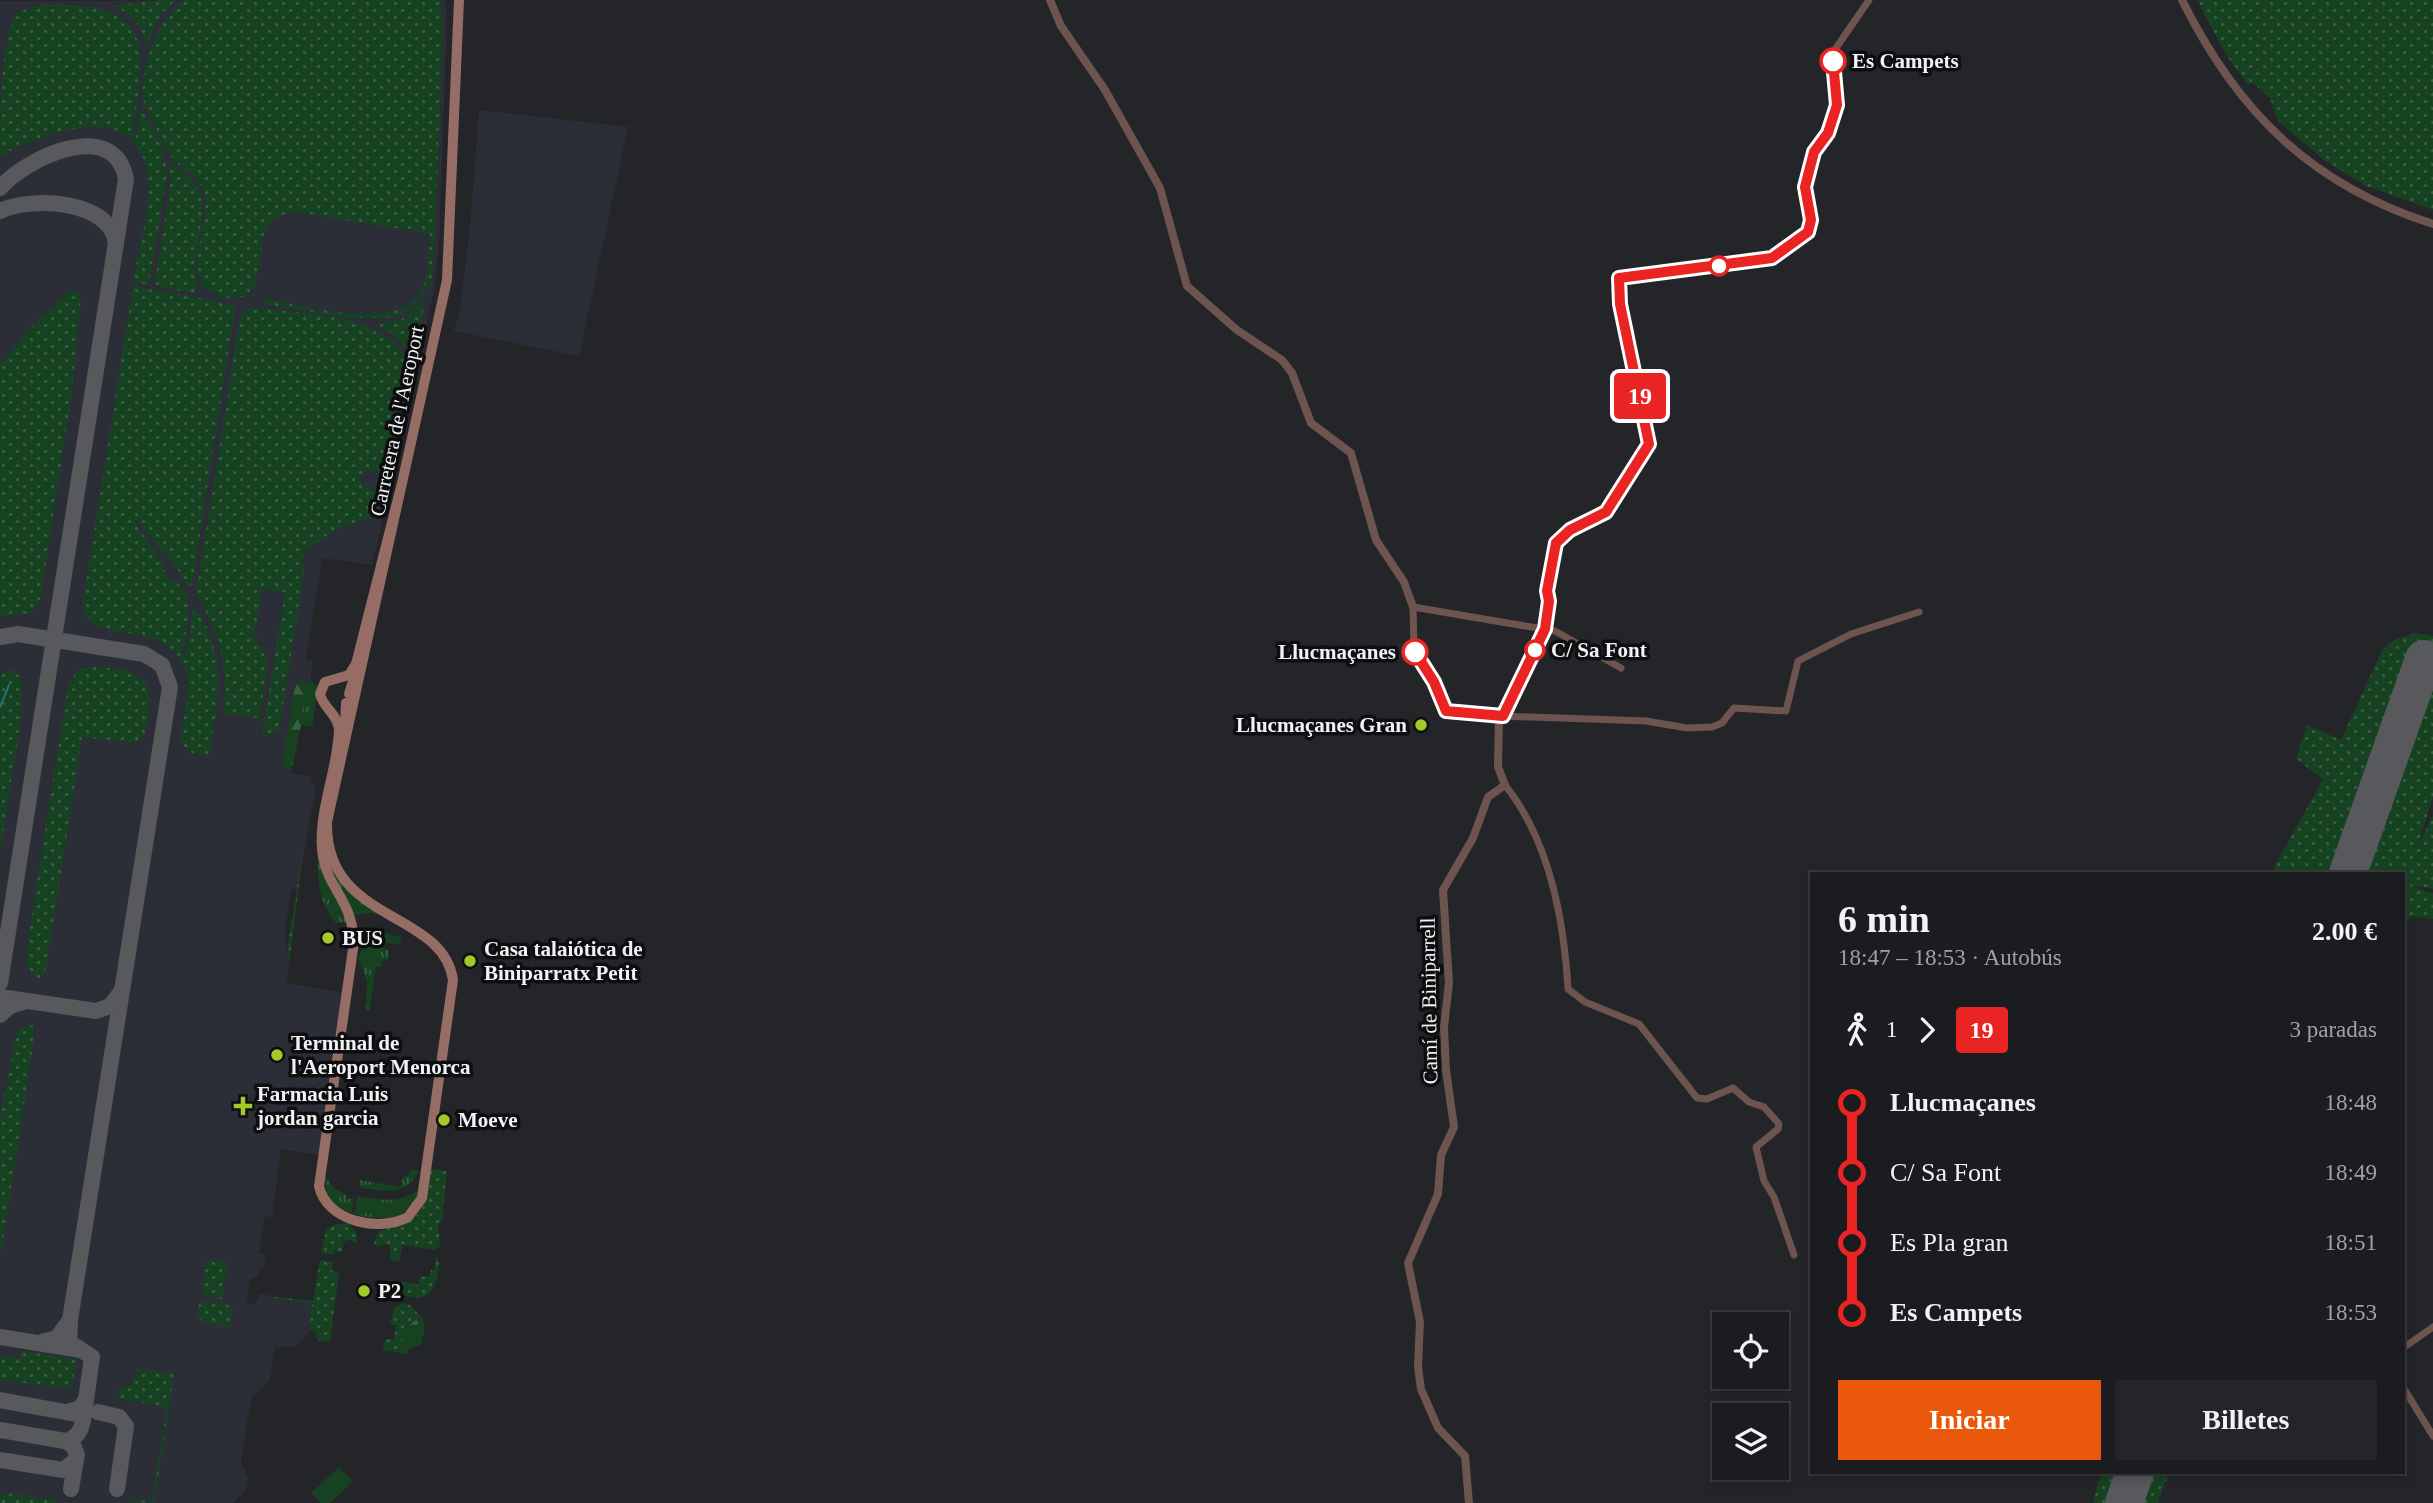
<!DOCTYPE html>
<html lang="es">
<meta charset="utf-8">
<style>
:root{--surface:#1b1c1f;--page:#242528;--text:#f1f3f6;--muted:#a0a1a4;--line:#393a3d;--accent:#ea580c}
body{margin:0;font-family:Georgia,serif;background:var(--page);color:var(--text);height:100vh;display:flex;flex-direction:column;font-size:26px;white-space:nowrap}
*{box-sizing:border-box;margin:0}
p{font-size:23px;color:var(--muted)}
.icon{flex:none;width:38px;height:38px;fill:none;stroke:currentColor;stroke-width:2;stroke-linecap:round;stroke-linejoin:round}
.map{position:relative;flex:1;overflow:hidden}
.drawer{position:absolute;left:1810px;top:872px;width:595px;height:602px;display:flex;flex-direction:column;background:var(--surface);border-radius:0px;box-shadow:0 4px 10px #0003,0 0 0 2px var(--line)}
.drawer>*{flex:none}
.badge{padding:0 14px;border-radius:5px;font-size:24px;line-height:46px}
.fabs{position:absolute;left:1712px;top:1312px;display:grid;gap:14px}
.fabs a{display:grid;place-items:center;width:77px;height:77px;border-radius:0px;background:var(--surface);box-shadow:0 4px 10px #0003,0 0 0 2px var(--line);font-size:35px}
.map>.badge{position:absolute;translate:-50% -50%;box-shadow:0 0 0 4px #fff}
.legs{display:flex;align-items:center;gap:10px;height:77px;padding:0 28px;font-size:23px}
.legs p{margin-inline-start:auto}
.summary{display:flex;align-items:center;justify-content:space-between;height:119px;padding:0 28px}
h1{font-size:38px;font-weight:700;line-height:52px}
.primary-button{display:flex;gap:14px;margin-top:auto;padding:14px 28px}
.primary-button a{flex:1;height:80px;border-radius:0px;background:var(--accent);color:#fff;font-size:28px;font-weight:700;line-height:80px;text-align:center}
.primary-button a+a{background:var(--page);color:var(--text)}
ul{padding:0 28px;list-style:none}
li{display:flex;align-items:center;gap:24px;height:70px;font-size:26px}
li i{display:grid;place-items:center;width:10px;height:100%;margin:0 9px;background:currentColor}
li i::after{content:'';width:18px;height:18px;margin:-9px;border:5px solid;border-radius:50%;background:var(--surface)}
li p{margin-inline-start:auto}
li:first-child i{background:linear-gradient(#0000 50%,currentColor 0)}
li:last-child i{background:linear-gradient(currentColor 50%,#0000 0)}
.map>svg:first-child{display:block}
</style>
<div class="map">
<svg width="2433" height="1503" viewBox="0 0 2433 1503">
<defs>
<pattern id="grass-dots" width="8" height="8" patternUnits="userSpaceOnUse" patternTransform="scale(1.75)"><rect width="8" height="8" fill="#174221"/><path d="M2 2h.1M6 6h.1" fill="none" stroke="#395e42" stroke-width="1.8" stroke-linecap="round"/></pattern>
<pattern id="forest-firs" width="22" height="20" patternUnits="userSpaceOnUse" patternTransform="scale(1.75)"><rect width="22" height="20" fill="#174221"/><path d="M5 1l3.5 6h-7zM16 11l3.5 6h-7z" fill="#395e42"/></pattern>
<pattern id="park-tufts" width="24" height="20" patternUnits="userSpaceOnUse" patternTransform="scale(1.75)"><rect width="24" height="20" fill="#174221"/><path d="M3 7l-1-3M5 7V3M7 7l1-3M15 17l-1-3M17 17v-4M19 17l1-3" fill="none" stroke="#395e42"/></pattern>
</defs>
<rect width="100%" height="100%" fill="#242529"/>
<!-- built -->
<g fill="#2c2e37">
<polygon points="445,0 447,17 439,244 434,291 372,565 322,558 306,660 313,661 310,682 291,773 310,776 312,784 316,785 298,889 291,889 286,923 286,956 290,957 286,983 352,994 326,1156 281,1149 272,1217 265,1216 259,1253 266,1255 264,1269 260,1268 258,1277 250,1280 246,1303 255,1304 260,1294 313,1303 308,1334 295,1346 275,1347 269,1381 251,1398 241,1461 248,1478 246,1490 232,1503 0,1503 0,1"/>
<polygon points="479,110 628,127 579,356 454,331 460,310 470,227"/>
</g>
<!-- grass -->
<g fill="url(#grass-dots)">
<path d="M161,0h14l-15,16 -14,30c-3,-20 -16,-35 -35,-40z"/>
<path d="M184,0h256l3,20 -9,239 -3,22 -10,17 -10,11 -18,9h-43l-86,-14 1,-5c40,6 130,34 155,-6 9,-15 9,-42 10,-59l-133,-22c-53,4 -23,58 -52,85l-23,1 -19,-12c-16,-27 7,-60 2,-89 -4,-23 -26,-26 -36,-44 -4,-7 -25,-48 -26,-53 -3,-32 15,-82 41,-100z"/>
<polygon points="2197,0 2433,0 2433,210 2366,186 2324,160 2278,121 2270,98 2252,82 2248,85 2226,55"/>
<path d="M41,5c117,-5 105,41 91,132l4,1 5,-30 21,36 5,29 -18,112 -16,-3c5,-31 21,-84 14,-113 -14,-54 -64,-46 -103,-32 -16,6 -31,10 -44,21 0,-36 0,-118 17,-146z"/>
<path d="M170,160c8,9 18,14 25,23 20,30 -9,71 3,104l-4,6 -35,-6 -4,-4 15,-96z"/>
<path d="M133,286l98,18 4,5 -43,276 -4,1c-8,-6 -8,-16 -15,-23 -13,-13 -24,-28 -36,-44l-2,4 25,36 7,19c33,10 18,52 15,77l4,2 8,-49 2,-1c32,52 22,93 13,149l-17,-3 -10,-8c-3,-23 11,-47 5,-71 -16,-59 -92,-26 -105,-65z"/>
<polygon points="72,290 77,290 81,299 71,399 40,600 33,613 0,616 0,365 32,326"/>
<polygon points="425,299 418,346 411,356 399,339 377,324 406,318"/>
<path d="M254,307c47,8 150,6 156,67l-23,101 -22,-7 -6,13 12,5 -1,4 8,4v16l-9,8 -36,13 -28,20 -3,12 2,9 -25,159 -17,6 23,-145 -23,-3 -7,41 10,13 -10,-12 -4,3 14,17 2,19 -11,70 2,-22 -35,-5c5,-46 -2,-79 -27,-118l44,-276 5,-9z"/>
<polygon points="2416,633 2433,636 2433,660 2414,654 2336,873 2271,873 2323,779 2296,759 2307,725 2341,740 2382,650 2394,640"/>
<path d="M97,666l31,5 17,10c7,15 6,51 -8,62l-55,-6 -36,231 -7,12 -12,-11v-15h3l-3,-3 1,-11 40,-254 9,-16z"/>
<polygon points="11,669 22,678 21,720 0,850 0,675"/>
<polygon points="2433,681 2433,797 2417,847 2433,815 2433,889 2410,885 2433,894 2433,919 2412,916 2403,924 2403,873 2357,873 2423,687"/>
<polygon points="304,845 290,957 286,957"/>
<polygon points="33,1025 34,1040 0,1259 0,1118 16,1034 23,1027"/>
<path d="M430,1169l17,2 -5,51 -4,2 2,22 -6,4 -31,-5 -4,17 -9,-3v-13l-5,-2 -8,3 -3,-4 3,-9c8,-8 16,-6 25,-9 24,-8 25,-36 28,-56z"/>
<polygon points="348,1223 357,1234 357,1244 349,1239 344,1242 342,1252 335,1251 334,1255 321,1253 326,1230 334,1225"/>
<path d="M436,1256c4,5 3,8 2,15 -3,27 -19,33 -43,20l1,-6 -6,-3v-3l28,6 2,-9 9,1 2,-7h3z"/>
<polygon points="206,1260 223,1261 227,1264 222,1299 202,1294"/>
<polygon points="320,1260 333,1262 332,1271 339,1272 330,1342 318,1340 315,1332 309,1330 312,1304 259,1295 313,1301"/>
<polygon points="204,1301 233,1306 230,1327 204,1323 197,1316 199,1303"/>
<polygon points="402,1303 410,1305 423,1319 417,1319 404,1327 408,1354 383,1350 385,1339 394,1340 396,1325 390,1324 394,1308"/>
<polygon points="22,1351 76,1359 72,1389 0,1380 0,1356 20,1359"/>
<polygon points="137,1369 174,1374 154,1503 132,1502 133,1499 152,1502 167,1408 118,1398 118,1390 132,1384"/>
<polygon points="2101,1472 2125,1472 2114,1503 2093,1503"/>
<polygon points="2146,1472 2169,1472 2158,1503 2135,1503"/>
<polygon points="7,1493 55,1500 56,1503 0,1503 1,1496"/>
</g>
<!-- forest -->
<g fill="url(#forest-firs)">
<polygon points="301,681 310,682 292,768 282,766 295,685"/>
<polygon points="417,1319 423,1320 425,1328 421,1344 407,1350 402,1346 403,1330"/>
</g>
<!-- park -->
<g fill="url(#park-tufts)">
<polygon points="310,681 318,686 312,727 299,724"/>
<path d="M319,850l28,72 -11,1c-18,-22 -20,-45 -17,-73z"/>
<polygon points="337,877 357,898 384,916 372,913 354,915 334,878"/>
<polygon points="385,933 401,937 400,944 385,943 384,949 389,950 388,961 383,960 381,967 376,967 369,1012 366,1011 367,981 358,958 366,940"/>
<path d="M411,1170l8,1c-12,25 -37,21 -60,16l1,-7 41,7 2,-11 6,-1z"/>
<path d="M324,1175l10,13 13,7 -1,5 8,-3 -2,15h3l2,-16c22,4 42,8 61,-6v7l-18,19c-27,5 -50,0 -72,-16z"/>
</g>
<!-- pitch -->
<polygon fill="#174221" points="339,1467 353,1482 330,1503 321,1503 311,1493"/>
<g fill="none" stroke-linecap="round" stroke-linejoin="round">
<!-- stream -->
<polyline stroke="#20717b" stroke-width="2" points="0,707 9,685"/>
<!-- taxiway -->
<g stroke="#58595d" stroke-width="16">
<path d="M0,188c26,-30 114,-72 126,-9l-126,804"/>
<path d="M0,211c31,-15 112,-11 116,33"/>
<polyline points="0,637 18,634 144,654 162,665 170,687 70,1320 57,1338 38,1343"/>
<polyline points="0,997 96,1011 110,1006 121,992"/>
<polyline points="0,1015 10,1006 23,1002"/>
<polyline points="0,1337 81,1350 69,1342 70,1323"/>
<polyline points="81,1350 92,1357 86,1400"/>
<polyline points="0,1400 76,1414"/>
<path d="M70,1411l9,-2 7,-9c-3,16 -1,38 -21,41l8,4 4,10"/>
<polyline points="98,1412 119,1417 126,1426 117,1489"/>
<polyline points="0,1430 65,1441"/>
<polyline points="0,1460 63,1470 76,1460"/>
<polyline points="71,1489 76,1459"/>
</g>
<!-- runway -->
<g stroke="#58595d" stroke-width="38">
<polyline points="2348,873 2424,659"/>
<polyline points="2124,1503 2135,1472"/>
</g>
<!-- minor -->
<g stroke="#6d544e" stroke-width="7">
<polyline points="1414,650 1413,607 1555,631 1621,668"/>
<polyline points="1415,652 1434,682 1446,711"/>
<polyline points="1499,716 1646,721 1687,728 1712,727 1722,723 1734,708 1786,711 1798,661 1851,634 1919,612"/>
<polyline points="1503,717 1545,629 1550,601 1547,591 1556,543 1570,530 1607,511 1649,444 1620,304 1619,278 1772,258 1808,232 1811,220 1805,193 1806,182 1814,152 1828,133 1837,105 1834,51 1869,0"/>
<path d="M1505,785c45,56 59,134 63,204l17,13 54,22 58,74 10,1 26,-11 16,14 15,5 15,17 -1,5 -22,18 8,34 10,16 20,58"/>
<polyline points="2403,1348 2433,1327"/>
<polyline points="2403,1387 2433,1436"/>
</g>
<!-- tertiary -->
<g stroke="#6d544e" stroke-width="8">
<polyline points="1050,0 1061,26 1105,90 1160,188 1187,286 1237,330 1282,360 1292,373 1311,423 1351,453 1376,540 1404,582 1413,607"/>
<path d="M2182,0c56,113 130,185 251,224"/>
<polyline points="1414,650 1415,652"/>
<polyline points="1446,711 1499,716 1498,767 1505,785 1488,797 1473,838 1443,890 1449,983 1444,1027 1446,1070 1454,1127 1441,1155 1438,1194 1408,1263 1420,1322 1418,1367 1421,1389 1438,1428 1465,1456 1469,1503"/>
</g>
<!-- secondary -->
<g stroke="#956d65" stroke-width="10">
<path d="M403,479l-47,185 -7,11 -24,7 -5,12c3,14 17,19 19,35 -1,43 -23,85 -16,128 6,33 29,43 31,85l-35,244c7,35 60,47 89,31l14,-19 31,-218c-10,-71 -128,-56 -126,-158l120,-542 12,-280"/>
<polyline points="349,694 356,671"/>
<polyline points="345,725 346,703"/>
</g>
</g>
<g fill="none" stroke-linecap="round" stroke-linejoin="round">
<!-- line-1 casing -->
<g stroke="#fff" stroke-width="16">
<polyline id="line-1" points="1415,652 1434,682 1446,711 1503,716 1545,629 1549,601 1547,591 1556,543 1570,530 1606,512 1649,444 1620,304 1619,278 1772,258 1808,232 1811,220 1805,187 1814,152 1828,133 1837,105 1833,61"/>
</g>
<!-- line-1 -->
<use href="#line-1" stroke="#ea2423" stroke-width="10"/>
</g>
<!-- markers -->
<g fill="#fff" stroke="#ea2423" stroke-width="3.5">
<circle cx="1833" cy="61" r="12"/>
<circle cx="1719" cy="266" r="9"/>
<circle cx="1535" cy="650" r="9"/>
<circle cx="1415" cy="652" r="12"/>
</g>
<g fill="#a1c92a" stroke="#0e0e10" stroke-width="2.5">
<circle cx="1421" cy="725" r="7"/>
<circle cx="328" cy="938" r="7"/>
<circle cx="470" cy="961" r="7"/>
<circle cx="277" cy="1055" r="7"/>
<path d="M239.5 1095.5h7v7h7v7h-7v7h-7v-7h-7v-7h7z"/>
<circle cx="444" cy="1120" r="7"/>
<circle cx="364" cy="1291" r="7"/>
</g>
<g text-anchor="middle" dominant-baseline="central" stroke-width="7" stroke-linejoin="round" paint-order="stroke">
<!-- stop labels -->
<g font-size="21" font-weight="bold" fill="#f1f2f5" stroke="#0e0e10" text-anchor="start">
<text x="1852" y="61">Es Campets</text>
<text x="1551" y="650">C/ Sa Font</text>
<text x="1396" y="652" text-anchor="end">Llucmaçanes</text>
</g>
<!-- street labels -->
<g font-size="21" fill="#f1f2f5" stroke="#0e0e10">
<text transform="translate(397 421) rotate(-78)">Carretera de l'Aeroport</text>
<text transform="translate(1429 1001) rotate(-91)">Camí de Biniparrell</text>
</g>
<!-- poi labels -->
<g font-size="21" font-weight="bold" fill="#f1f2f5" stroke="#0e0e10" text-anchor="start">
<text x="1407" y="725" text-anchor="end">Llucmaçanes Gran</text>
<text x="342" y="938">BUS</text>
<text x="484" y="949">Casa talaiótica de<tspan x="484" dy="24">Biniparratx Petit</tspan></text>
<text x="291" y="1043">Terminal de<tspan x="291" dy="24">l'Aeroport Menorca</tspan></text>
<text x="257" y="1094">Farmacia Luis<tspan x="257" dy="24">jordan garcia</tspan></text>
<text x="458" y="1120">Moeve</text>
<text x="378" y="1291">P2</text>
</g>
</g>
</svg>
<div class="fabs">
<a><svg class="icon" aria-label="locate" viewBox="0 0 24 24"><circle cx="12" cy="12" r="6"/><path d="M12 2v4M12 18v4M2 12h4M18 12h4"/></svg></a>
<a><svg class="icon" aria-label="layers" viewBox="0 0 24 24"><path d="M12 4l9 5-9 5-9-5zM3 14l9 5 9-5"/></svg></a>
</div>
<b class="badge" style="left:1640px;top:396px;background:#ea2423;color:#fff">19</b>
<section class="drawer">
<div class="summary"><div><h1>6 min</h1><p>18:47 – 18:53 · Autobús</p></div><b>2.00 €</b></div>
<div class="legs"><svg class="icon" aria-label="walk" viewBox="0 0 24 24"><circle cx="13" cy="4" r="2"/><path d="M13 8l-2 6 4 7M11 14l-3 7M7 12l3-4h3l4 4"/></svg>1<svg class="icon" aria-label="forward" viewBox="0 0 24 24"><path d="M9 5l7 7-7 7"/></svg><b class="badge" style="background:#ea2423;color:#fff">19</b><p>3 paradas</p></div>
<ul>
<li><i style="color:#ea2423"></i><b>Llucmaçanes</b><p>18:48</p></li>
<li><i style="color:#ea2423"></i><span>C/ Sa Font</span><p>18:49</p></li>
<li><i style="color:#ea2423"></i><span>Es Pla gran</span><p>18:51</p></li>
<li><i style="color:#ea2423"></i><b>Es Campets</b><p>18:53</p></li>
</ul>
<div class="primary-button"><a>Iniciar</a><a>Billetes</a></div>
</section>
</div>
